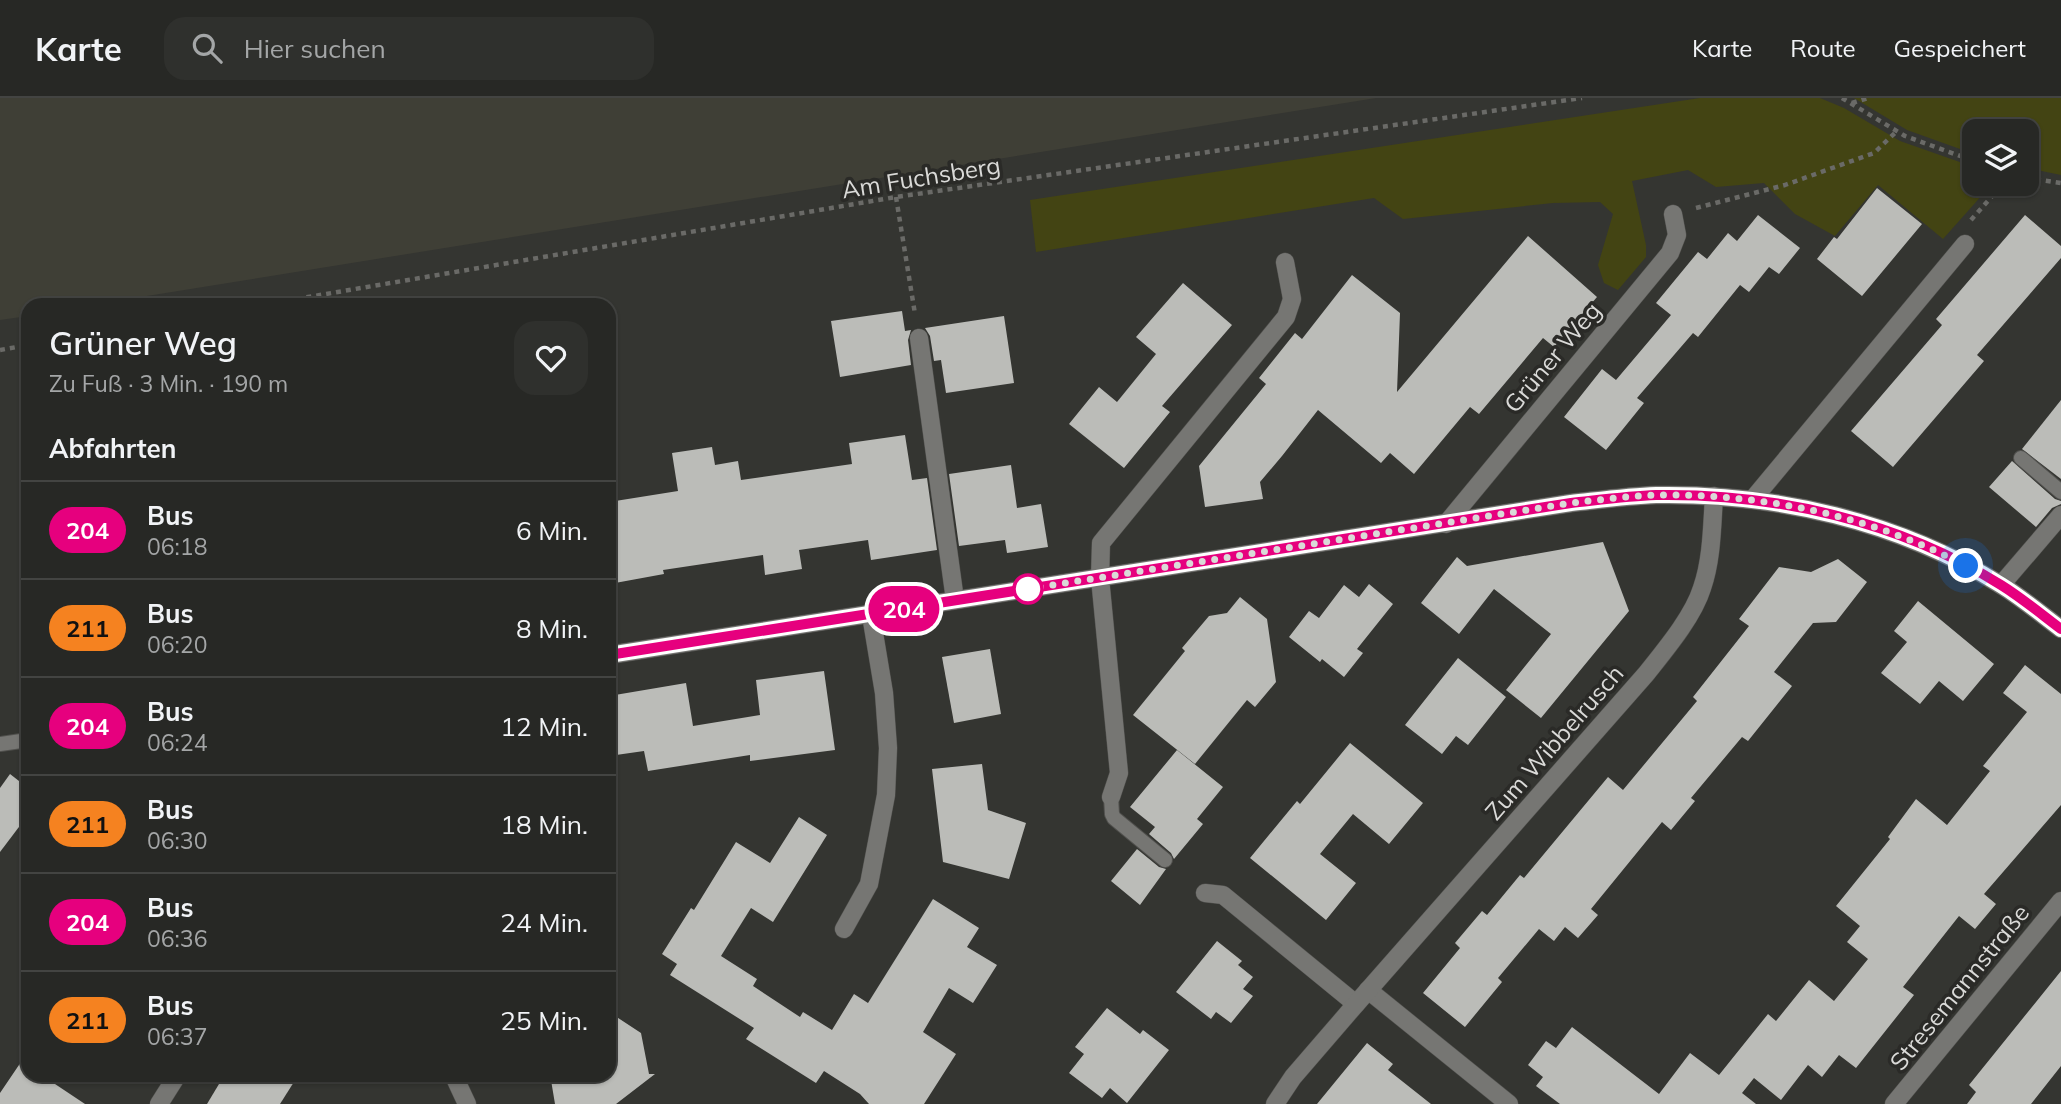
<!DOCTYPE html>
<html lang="de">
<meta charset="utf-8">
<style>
:root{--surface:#272825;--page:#2f302d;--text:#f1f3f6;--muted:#a4a6a7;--line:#434442}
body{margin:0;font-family:Mulish,sans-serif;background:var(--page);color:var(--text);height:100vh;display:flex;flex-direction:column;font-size:26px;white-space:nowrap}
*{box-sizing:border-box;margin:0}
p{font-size:23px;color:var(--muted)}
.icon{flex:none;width:38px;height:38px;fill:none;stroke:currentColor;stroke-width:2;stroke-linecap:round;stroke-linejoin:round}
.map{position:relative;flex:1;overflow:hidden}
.details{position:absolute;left:21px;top:200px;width:595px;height:784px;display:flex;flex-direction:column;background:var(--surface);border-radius:21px;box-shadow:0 2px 5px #0004,0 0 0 2px var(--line)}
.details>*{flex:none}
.badge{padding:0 14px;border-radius:23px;font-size:24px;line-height:46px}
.controls{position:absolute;left:1962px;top:21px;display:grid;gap:14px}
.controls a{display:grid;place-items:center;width:77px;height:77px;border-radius:14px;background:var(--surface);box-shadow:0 2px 5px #0004,0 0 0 2px var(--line);font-size:35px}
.you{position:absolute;width:35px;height:35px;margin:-18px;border:5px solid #fff;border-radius:50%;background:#1a73e8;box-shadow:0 0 0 10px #1a73e833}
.map>.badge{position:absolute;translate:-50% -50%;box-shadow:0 0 0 4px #fff}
h2{padding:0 28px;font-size:26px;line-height:63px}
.round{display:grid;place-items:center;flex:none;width:74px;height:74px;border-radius:21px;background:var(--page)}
.overview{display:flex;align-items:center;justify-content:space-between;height:119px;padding:0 28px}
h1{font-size:33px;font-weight:600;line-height:52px}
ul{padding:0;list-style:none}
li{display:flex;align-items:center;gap:21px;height:98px;padding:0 28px;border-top:2px solid var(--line)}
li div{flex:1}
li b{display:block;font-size:26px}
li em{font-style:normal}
li .badge{min-width:77px;font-weight:700;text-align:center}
header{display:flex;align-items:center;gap:42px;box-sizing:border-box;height:98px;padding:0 35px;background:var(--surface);border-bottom:2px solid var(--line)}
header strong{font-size:33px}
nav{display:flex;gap:38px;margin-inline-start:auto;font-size:24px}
.search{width:490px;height:63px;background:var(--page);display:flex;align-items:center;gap:18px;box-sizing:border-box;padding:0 24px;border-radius:21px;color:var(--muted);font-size:26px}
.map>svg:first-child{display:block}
</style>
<header>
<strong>Karte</strong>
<div class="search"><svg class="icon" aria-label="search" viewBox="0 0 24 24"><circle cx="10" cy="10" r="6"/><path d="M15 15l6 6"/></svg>Hier suchen</div>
<nav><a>Karte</a><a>Route</a><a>Gespeichert</a></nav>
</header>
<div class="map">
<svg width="2061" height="1006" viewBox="0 0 2061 1006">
<rect width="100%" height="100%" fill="#343531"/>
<!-- built -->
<polygon fill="#3f3f36" points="0,0 1376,0 97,206 28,206 28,218 0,222"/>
<!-- green -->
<g fill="#434413">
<polygon points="1700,0 1820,0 1844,10 1900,43 1974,69 1974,86 1992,86 1943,141 1878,87 1835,138 1795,116 1764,85 1716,89 1688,72 1632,83 1646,147 1646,159 1618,192 1604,185 1598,167 1613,116 1600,104 1553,105 1403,121 1374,100 1036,154 1030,102"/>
<polygon points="1854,0 2061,0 2061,77 2027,70 2026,33 1974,33 1974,56 1907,32"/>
</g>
<!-- building -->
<g fill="#bbbcb8">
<polygon points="1877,90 1922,126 1862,198 1817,161 1834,139 1837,141"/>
<polygon points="1758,117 1800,150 1779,176 1769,169 1749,194 1740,187 1698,239 1693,235 1637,300 1644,305 1606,352 1564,319 1602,271 1616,282 1671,217 1656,205 1698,154 1707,161 1728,135 1737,143"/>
<polygon points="2025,117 2061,148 2061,160 1977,257 1984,263 1893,369 1851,333 1942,227 1936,221"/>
<polygon points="1528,138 1597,199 1554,249 1543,240 1479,316 1470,309 1414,376 1390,355 1381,365 1318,312 1282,358 1260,384 1263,401 1205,409 1199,368 1266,286 1259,280 1295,235 1302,241 1352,177 1400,215 1397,294"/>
<polygon points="1183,185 1232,227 1162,308 1170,314 1124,370 1069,326 1099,289 1117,304 1156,256 1136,239"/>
<polygon points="902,213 905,233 911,232 908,242 911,267 840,279 831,223"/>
<polygon points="1004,218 1014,285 946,295 941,262 934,263 930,238 925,230"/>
<polygon points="2061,302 2061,381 2022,351"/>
<polygon points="905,337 912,382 927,380 937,452 871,462 868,442 799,452 802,471 765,477 763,457 663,472 664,476 615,485 609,443 609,404 678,393 672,355 712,349 715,367 738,363 741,382 852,366 849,345"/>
<polygon points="2012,363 2055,401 2061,403 2061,406 2052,410 2036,429 1989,389"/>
<polygon points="1011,367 1017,410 1041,406 1048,449 1007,455 1005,442 959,448 949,376"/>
<polygon points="1603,444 1629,513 1541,620 1506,592 1551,536 1494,491 1459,536 1421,505 1457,459 1467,468"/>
<polygon points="1838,461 1867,484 1836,524 1813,525 1774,574 1792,588 1748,643 1742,639 1691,700 1695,703 1671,732 1662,724 1591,811 1598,817 1578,840 1565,829 1554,843 1539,831 1498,880 1502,884 1465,929 1423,895 1460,850 1455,845 1482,813 1487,817 1520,777 1524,780 1608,679 1623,692 1697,603 1693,599 1749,528 1739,521 1779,469 1811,474"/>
<polygon points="1369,486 1393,506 1357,551 1363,555 1344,579 1322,561 1320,564 1289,539 1309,513 1319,520 1344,487 1359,499"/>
<polygon points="1240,499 1267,521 1276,584 1255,609 1247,602 1195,666 1133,617 1185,553 1182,550 1209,518 1227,515"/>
<polygon points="1918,503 1994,566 1963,603 1939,583 1920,606 1881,575 1907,544 1894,533"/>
<polygon points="990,551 1001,616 954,625 942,559"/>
<polygon points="1458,560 1506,599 1468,647 1456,638 1442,656 1405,627"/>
<polygon points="2025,567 2061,596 2061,707 1984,796 1996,806 1975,831 1959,818 1903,889 1914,897 1856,970 1839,957 1822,979 1808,967 1781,1002 1754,980 1742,995 1756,1006 1560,1006 1536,988 1543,979 1528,967 1546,943 1556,950 1572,929 1659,996 1690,955 1719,977 1768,916 1776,923 1809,882 1834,903 1868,861 1847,844 1860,828 1836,808 1890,741 1888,739 1916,701 1947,727 1990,673 1983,668 2027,614 2003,595"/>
<polygon points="824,573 835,652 750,663 750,657 648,673 644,653 609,658 609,598 686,585 693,628 760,617 756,582"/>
<polygon points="1350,645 1423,705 1389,746 1353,716 1320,756 1356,785 1326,822 1250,760 1297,703 1300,706"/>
<polygon points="1177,652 1223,689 1197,721 1203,726 1174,761 1171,755 1149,736 1155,729 1130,709"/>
<polygon points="982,666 988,712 1026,725 1009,781 943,764 932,671"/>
<polygon points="10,676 28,690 28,717 0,754 0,690"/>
<polygon points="799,719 827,737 773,824 751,810 721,858 757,881 753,888 800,919 803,914 832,932 854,896 868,905 933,801 979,830 967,849 997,867 973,905 949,890 923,934 956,956 924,1006 869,1006 860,996 824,973 816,985 746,941 754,930 670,877 677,866 662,856 691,810 694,812 736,744 770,765"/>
<polygon points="1137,751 1159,769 1166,771 1140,807 1111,783"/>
<polygon points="1217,843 1242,863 1238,867 1253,879 1243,891 1253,898 1231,925 1216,914 1211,921 1176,894"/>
<polygon points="2061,873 2061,968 2031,1006 1967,1006 1976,994 1969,987"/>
<polygon points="1107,910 1140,936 1143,932 1169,952 1127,1005 1110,990 1102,1000 1069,975 1084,956 1075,949"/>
<polygon points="609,914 641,935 649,976 655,976 616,1006 555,1006 550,976 609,976"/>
<polygon points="1367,945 1393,966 1388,972 1431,1006 1317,1006"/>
<polygon points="21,964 28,969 28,976 40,976 85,1006 0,1006 0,995"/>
<polygon points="225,976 299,976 280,1006 207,1006"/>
</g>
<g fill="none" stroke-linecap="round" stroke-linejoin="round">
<!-- lane casing -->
<g stroke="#51514e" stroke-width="16">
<g id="lane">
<polyline points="2021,360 2061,394"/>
<polyline points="0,646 28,642"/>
<polyline points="1111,699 1112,716 1114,720 1165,762"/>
</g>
</g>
<!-- street casing -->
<g stroke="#51514e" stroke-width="19">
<g id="street">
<polyline points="919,240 955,502"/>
<polyline points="1753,401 1965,146"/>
<polyline points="1446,426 1670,155 1677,137 1673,116"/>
<polyline points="2001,487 2061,417"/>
<path d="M609,557l962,-152c28,-3 57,-7 85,-8 120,-2 242,26 345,90 21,13 40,29 60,44"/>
<polyline points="1111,699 1119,675 1100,480 1101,445 1286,219 1292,201 1285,164"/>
<polyline points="1205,795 1223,797 1356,906"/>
<polyline points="844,831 869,786 886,697 888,650 884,595 871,517"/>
<polyline points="1368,892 1509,1006"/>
<polyline points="453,976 467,1006"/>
<polyline points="159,1006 178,976"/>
<path d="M1275,1006l18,-27 63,-73 290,-330c19,-24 47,-57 56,-86 10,-29 10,-62 12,-92"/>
<polyline points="1894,1006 2061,803"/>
</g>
</g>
<!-- path -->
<g stroke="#6a6a67" stroke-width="4.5" stroke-dasharray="5 5" stroke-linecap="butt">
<polyline points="1842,0 1905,38 1974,63"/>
<polyline points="1852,5 1868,0"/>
<polyline points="2026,80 2061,85"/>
<polyline points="896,99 915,216"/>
<polyline points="1696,110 1785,87 1874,55 1898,32"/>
<polyline points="1971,122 2003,86"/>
<polyline points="267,206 896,99 1582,0"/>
<polyline points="0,252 28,247"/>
</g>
<!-- lane -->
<use href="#lane" stroke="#767673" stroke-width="14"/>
<!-- street -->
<use href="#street" stroke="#767673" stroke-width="18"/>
</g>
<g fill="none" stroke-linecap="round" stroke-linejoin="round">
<!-- line casing -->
<g stroke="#fff" stroke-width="16">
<path id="line" d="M609,557l962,-152c28,-3 57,-7 85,-8 119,-2 243,26 345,90 21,13 40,29 60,44"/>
</g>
<!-- line -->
<use href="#line" stroke="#e6007e" stroke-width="10"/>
<!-- walk -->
<path stroke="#dadad8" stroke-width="7" stroke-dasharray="0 12.6" d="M1028,491l543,-86c28,-3 57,-7 86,-8 107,-1 213,20 309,71"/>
</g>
<!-- markers -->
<circle fill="#fff" stroke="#e6007e" stroke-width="3.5" cx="1028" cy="491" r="14"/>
<g text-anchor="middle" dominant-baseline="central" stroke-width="7" stroke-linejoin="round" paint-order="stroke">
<!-- street labels -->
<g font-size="24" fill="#dadad8" stroke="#2a2a27">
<text transform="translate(921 79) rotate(-9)">Am Fuchsberg</text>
<text transform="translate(1552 259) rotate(-50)">Grüner Weg</text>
<text transform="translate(1554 644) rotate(-49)">Zum Wibbelrusch</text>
<text transform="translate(1959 889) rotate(-51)">Stresemannstraße</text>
</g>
</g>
</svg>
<div class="controls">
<a><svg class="icon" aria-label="layers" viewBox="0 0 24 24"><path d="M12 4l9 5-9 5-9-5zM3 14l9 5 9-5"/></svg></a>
</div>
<div class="you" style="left:1966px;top:468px"></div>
<b class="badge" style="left:904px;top:511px;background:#e6007e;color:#fff">204</b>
<section class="details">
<div class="overview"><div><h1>Grüner Weg</h1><p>Zu Fuß · 3 Min. · 190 m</p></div><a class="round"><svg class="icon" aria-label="heart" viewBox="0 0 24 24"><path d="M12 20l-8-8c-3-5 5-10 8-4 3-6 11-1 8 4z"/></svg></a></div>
<h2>Abfahrten</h2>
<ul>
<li><span class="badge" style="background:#e6007e;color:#fff">204</span><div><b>Bus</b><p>06:18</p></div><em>6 Min.</em></li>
<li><span class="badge" style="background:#f58220;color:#111">211</span><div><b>Bus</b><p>06:20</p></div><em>8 Min.</em></li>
<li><span class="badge" style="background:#e6007e;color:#fff">204</span><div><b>Bus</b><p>06:24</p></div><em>12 Min.</em></li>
<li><span class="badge" style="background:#f58220;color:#111">211</span><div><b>Bus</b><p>06:30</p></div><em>18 Min.</em></li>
<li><span class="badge" style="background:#e6007e;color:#fff">204</span><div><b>Bus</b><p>06:36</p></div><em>24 Min.</em></li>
<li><span class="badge" style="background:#f58220;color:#111">211</span><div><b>Bus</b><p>06:37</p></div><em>25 Min.</em></li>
</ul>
</section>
</div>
